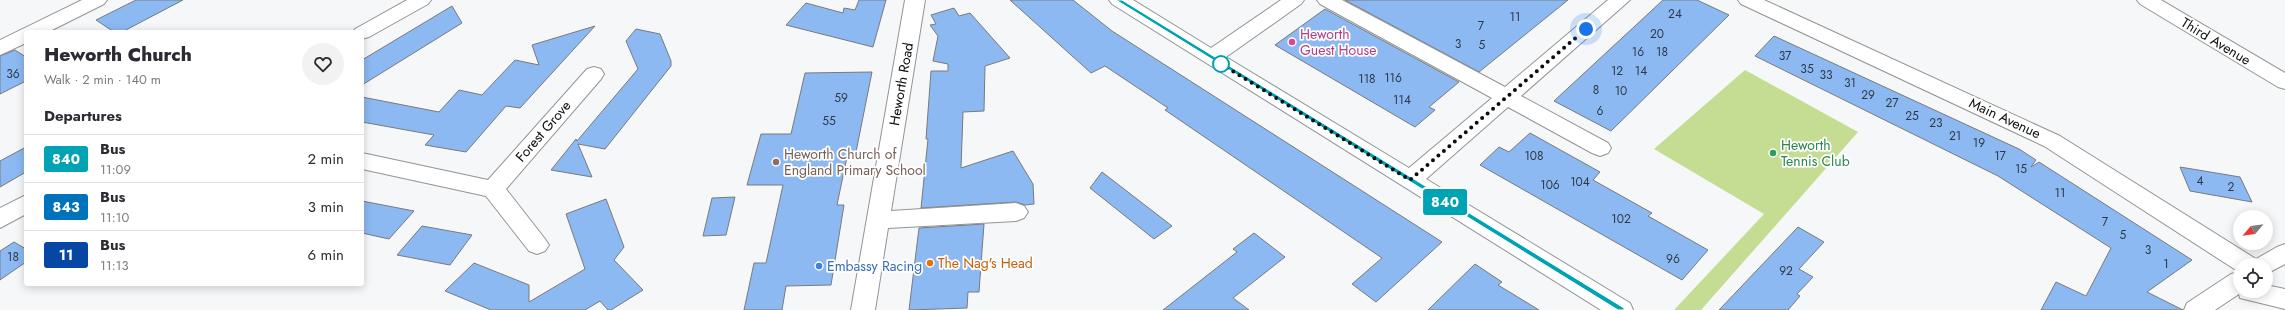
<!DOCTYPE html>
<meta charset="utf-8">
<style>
:root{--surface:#fff;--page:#f2f2f3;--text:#2b2b33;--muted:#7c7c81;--line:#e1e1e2}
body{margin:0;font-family:Jost,sans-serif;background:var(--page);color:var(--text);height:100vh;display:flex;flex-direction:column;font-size:15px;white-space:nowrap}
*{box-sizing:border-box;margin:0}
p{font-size:13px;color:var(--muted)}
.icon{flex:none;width:22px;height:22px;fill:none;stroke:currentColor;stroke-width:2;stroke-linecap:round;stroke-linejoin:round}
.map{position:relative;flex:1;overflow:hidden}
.drawer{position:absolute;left:24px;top:30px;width:340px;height:256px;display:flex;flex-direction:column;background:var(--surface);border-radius:4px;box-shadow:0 2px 10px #0003}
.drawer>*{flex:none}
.badge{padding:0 8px;border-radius:3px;font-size:14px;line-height:26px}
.needle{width:26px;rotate:241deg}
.fabs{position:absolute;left:2233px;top:210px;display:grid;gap:8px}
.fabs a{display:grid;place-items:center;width:40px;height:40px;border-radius:50%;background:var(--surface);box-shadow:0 2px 10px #0003;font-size:20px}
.you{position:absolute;width:20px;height:20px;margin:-10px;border:3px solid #fff;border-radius:50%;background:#1a73e8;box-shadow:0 0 0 6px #1a73e833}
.map>.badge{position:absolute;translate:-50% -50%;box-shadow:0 0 0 2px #fff}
h2{padding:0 20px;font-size:15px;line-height:36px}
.round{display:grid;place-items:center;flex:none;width:42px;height:42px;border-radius:21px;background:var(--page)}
.headline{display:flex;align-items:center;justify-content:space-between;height:68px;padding:0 20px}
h1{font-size:19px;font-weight:800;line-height:30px}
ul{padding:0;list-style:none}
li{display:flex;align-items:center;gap:12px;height:48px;padding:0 20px;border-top:1px solid var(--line)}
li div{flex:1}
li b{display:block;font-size:15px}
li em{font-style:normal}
li .badge{min-width:44px;font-weight:700;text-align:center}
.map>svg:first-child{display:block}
</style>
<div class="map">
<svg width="2285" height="310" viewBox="0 0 2285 310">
<rect width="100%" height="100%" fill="#f5f7f8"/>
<!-- green -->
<polygon fill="#c5dd92" points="1745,70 1858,132 1701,310 1674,310 1764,214 1654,149"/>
<!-- building -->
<g fill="#8cb9f2" stroke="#797a7c">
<polygon points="136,0 183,0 122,32 114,32 96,20"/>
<polygon points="859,0 886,0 873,47 786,25 806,3 843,13 844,8 855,10"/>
<polygon points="1010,0 1073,0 1112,31 1442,242 1376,302 1352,284 1382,258 1165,110 1168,108 1105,66 1091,73"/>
<polygon points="1345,0 1568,0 1479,72"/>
<polygon points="1663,0 1697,0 1729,15 1611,131 1554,101"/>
<polygon points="452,6 462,23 362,85 362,60"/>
<polygon points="954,8 959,16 970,13 1010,58 985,66 984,111 963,112 961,168 1013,151 1033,184 1034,204 1025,205 1016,202 921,208 928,139 926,139 931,71 948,71 948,64 933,61 938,36 930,25 936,24 931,15"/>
<polygon points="1325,9 1459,82 1429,107 1435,110 1415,127 1275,45"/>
<polygon points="595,26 520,108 506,106 466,152 425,145 434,135 362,122 362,97 439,112 459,90 482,95 515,60 539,65 532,45"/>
<polygon points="636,29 660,34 671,61 671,66 605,149 578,144 592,177 551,170 576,139 577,141 638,69 626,41"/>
<polygon points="1774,36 2019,149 2036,160 2031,167 2039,162 2192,260 2147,292 2183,310 2041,310 2056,282 2086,296 2111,248 1998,176 1755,56"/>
<polygon points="15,50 26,57 26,81 0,94 0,56"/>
<polygon points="872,72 856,152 848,152 837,205 844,205 831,285 786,286 782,310 744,310 754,263 766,263 783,185 747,185 761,134 791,134 805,73"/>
<polygon points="1530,133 1600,172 1593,180 1652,213 1648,216 1708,250 1682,280 1480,165 1499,147 1509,152"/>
<polygon points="26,147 26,172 0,187 0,161"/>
<polygon points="2180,167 2240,177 2252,202 2190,191"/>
<polygon points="1102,172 1172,226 1154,239 1090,188"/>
<polygon points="735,197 726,235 703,236 712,198"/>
<polygon points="606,199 624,247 614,260 643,290 611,310 608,310 600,301 585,310 491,310 445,291 474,263 529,285 529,302 585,269 566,214"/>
<polygon points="362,201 414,211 389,239 362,233"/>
<polygon points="984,224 979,292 968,292 967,308 909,310 919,228"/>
<polygon points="422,226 472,235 450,265 397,255"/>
<polygon points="1798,227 1824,242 1799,269 1813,277 1797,294 1800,296 1788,310 1719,310"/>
<polygon points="1254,233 1285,257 1233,298 1249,310 1163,310 1237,252 1233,249"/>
<polygon points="14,242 26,249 26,262 0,280 0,251"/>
<polygon points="1475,264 1502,282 1498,285 1539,310 1428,310"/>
</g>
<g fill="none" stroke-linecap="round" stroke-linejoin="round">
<!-- minor casing -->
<g stroke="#939495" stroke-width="2">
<g id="minor">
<polygon points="82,0 107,0 104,4 48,32 26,32 26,43 0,55 0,40"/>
<polygon points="407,0 431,0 428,4 369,37 362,39 362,32 353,32 355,29"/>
<polygon points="905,0 925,0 891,211 1016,203 1024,206 1028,212 1024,218 1016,221 888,228 875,310 851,310"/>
<polygon points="1109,0 1133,0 1211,48 1281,0 1304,0 1301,4 1226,57 1409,168 1492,98 1320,4 1317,0 1342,0 1505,87 1608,0 1630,0 1521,96 1608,143 1611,148 1608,153 1600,156 1592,153 1508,107 1426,179 1630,303 1633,310 1601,310 1112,4"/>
<polygon points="1738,0 1764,0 2060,136 2256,259 2277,247 2285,244 2285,264 2266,274 2266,265 2240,265 2240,291 2266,291 2266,285 2285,289 2285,309 2240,298 2239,294 2215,310 2184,310 2187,303 2231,274 2239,272 2044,146 1741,4"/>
<polygon points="2137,0 2161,0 2285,73 2285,89 2278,87 2140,4"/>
<polygon points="594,67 601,69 604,74 601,79 506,189 545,239 549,245 545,251 537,254 529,251 486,196 362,169 362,153 488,180 587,69"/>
<polygon points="26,195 26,214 0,228 0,208"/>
</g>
</g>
<!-- minor -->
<use href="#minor" fill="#fff" fill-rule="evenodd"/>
</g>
<!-- line -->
<polygon fill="#00a3b4" stroke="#fff" points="1116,0 1122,0 1624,308 1624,310 1618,310"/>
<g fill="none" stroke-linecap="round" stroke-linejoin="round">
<!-- walk -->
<polyline stroke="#0d0e0e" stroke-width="4" stroke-dasharray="0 7.2" points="1221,64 1410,180 1586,29"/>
</g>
<!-- markers -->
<circle fill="#d1479c" stroke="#fff" stroke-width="1.5" cx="1292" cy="42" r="4"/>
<circle fill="#fff" stroke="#00a3b4" stroke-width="2" cx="1221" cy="64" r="8"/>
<circle fill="#2e9e5b" stroke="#fff" stroke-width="1.5" cx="1773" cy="153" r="4"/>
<circle fill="#8d6e63" stroke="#fff" stroke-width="1.5" cx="776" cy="162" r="4"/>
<circle fill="#e8710a" stroke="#fff" stroke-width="1.5" cx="930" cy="263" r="4"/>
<circle fill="#3f7fe0" stroke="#fff" stroke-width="1.5" cx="819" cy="266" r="4"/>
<g text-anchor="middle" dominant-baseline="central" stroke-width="3.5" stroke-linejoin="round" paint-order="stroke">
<!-- number labels -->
<g font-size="12" fill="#2d3947">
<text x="1675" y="14">24</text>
<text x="1515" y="17">11</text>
<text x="1481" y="26">7</text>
<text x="1657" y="34">20</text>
<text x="1458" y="44">3</text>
<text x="1482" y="45">5</text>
<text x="1638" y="52">16</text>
<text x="1662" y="52">18</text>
<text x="1785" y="56">37</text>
<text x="1807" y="69">35</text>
<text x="1617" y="71">12</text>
<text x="1641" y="71">14</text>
<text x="13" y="74">36</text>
<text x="1826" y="75">33</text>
<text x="1393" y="78">116</text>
<text x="1367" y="79">118</text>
<text x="1850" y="83">31</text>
<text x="1596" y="90">8</text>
<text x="1621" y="91">10</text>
<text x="1868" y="95">29</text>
<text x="841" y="98">59</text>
<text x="1402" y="100">114</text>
<text x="1892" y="103">27</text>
<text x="1600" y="111">6</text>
<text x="1912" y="116">25</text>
<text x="829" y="121">55</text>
<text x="1936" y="123">23</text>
<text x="1955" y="136">21</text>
<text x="1979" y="143">19</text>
<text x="1534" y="156">108</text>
<text x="2000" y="156">17</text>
<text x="2021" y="169">15</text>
<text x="2200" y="181">4</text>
<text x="1580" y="182">104</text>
<text x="1550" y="185">106</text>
<text x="2231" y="187">2</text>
<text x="2060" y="193">11</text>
<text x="1621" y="219">102</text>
<text x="2105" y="222">7</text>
<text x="2123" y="235">5</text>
<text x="2148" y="250">3</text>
<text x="13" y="257">18</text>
<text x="1673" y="259">96</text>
<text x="2166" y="264">1</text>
<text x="1786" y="271">92</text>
</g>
<!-- hotel labels -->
<g font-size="14" fill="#b23c85" stroke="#fff" text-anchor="start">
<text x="1300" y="34">Heworth<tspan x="1300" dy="16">Guest House</tspan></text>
</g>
<!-- street labels -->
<g font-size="14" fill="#0d0e0e" stroke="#fff">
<text transform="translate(2216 41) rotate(31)">Third Avenue</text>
<text transform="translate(901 84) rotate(-80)">Heworth Road</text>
<text transform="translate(2005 118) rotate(25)">Main Avenue</text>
<text transform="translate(543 131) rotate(-49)">Forest Grove</text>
</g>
<!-- leisure labels -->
<g font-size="14" fill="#27864d" stroke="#fff" text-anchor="start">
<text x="1781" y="145">Heworth<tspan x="1781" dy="16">Tennis Club</tspan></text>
</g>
<!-- education labels -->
<g font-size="14" fill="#785e54" stroke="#fff" text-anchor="start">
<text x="784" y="154">Heworth Church of<tspan x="784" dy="16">England Primary School</tspan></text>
</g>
<!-- food labels -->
<g font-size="14" fill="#c56008" stroke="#fff" text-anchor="start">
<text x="938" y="263">The Nag's Head</text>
</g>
<!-- shop labels -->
<g font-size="14" fill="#366cbe" stroke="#fff" text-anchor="start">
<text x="827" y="266">Embassy Racing</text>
</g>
</g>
</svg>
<div class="fabs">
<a><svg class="needle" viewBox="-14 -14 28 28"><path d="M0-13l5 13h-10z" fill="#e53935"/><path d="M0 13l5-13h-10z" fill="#7c7c81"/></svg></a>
<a><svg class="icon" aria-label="locate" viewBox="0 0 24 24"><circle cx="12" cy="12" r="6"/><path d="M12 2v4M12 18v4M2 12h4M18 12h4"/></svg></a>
</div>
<div class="you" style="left:1586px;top:29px"></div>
<b class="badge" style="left:1445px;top:202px;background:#00a3b4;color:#fff">840</b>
<section class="drawer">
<div class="headline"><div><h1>Heworth Church</h1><p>Walk · 2 min · 140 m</p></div><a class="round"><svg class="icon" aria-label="heart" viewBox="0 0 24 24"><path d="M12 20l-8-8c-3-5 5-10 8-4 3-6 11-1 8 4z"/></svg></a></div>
<h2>Departures</h2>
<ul>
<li><span class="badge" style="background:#00a3b4;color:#fff">840</span><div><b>Bus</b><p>11:09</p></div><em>2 min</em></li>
<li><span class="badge" style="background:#0072bc;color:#fff">843</span><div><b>Bus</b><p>11:10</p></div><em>3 min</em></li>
<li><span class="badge" style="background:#0646a5;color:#fff">11</span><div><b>Bus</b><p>11:13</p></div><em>6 min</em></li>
</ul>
</section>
</div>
